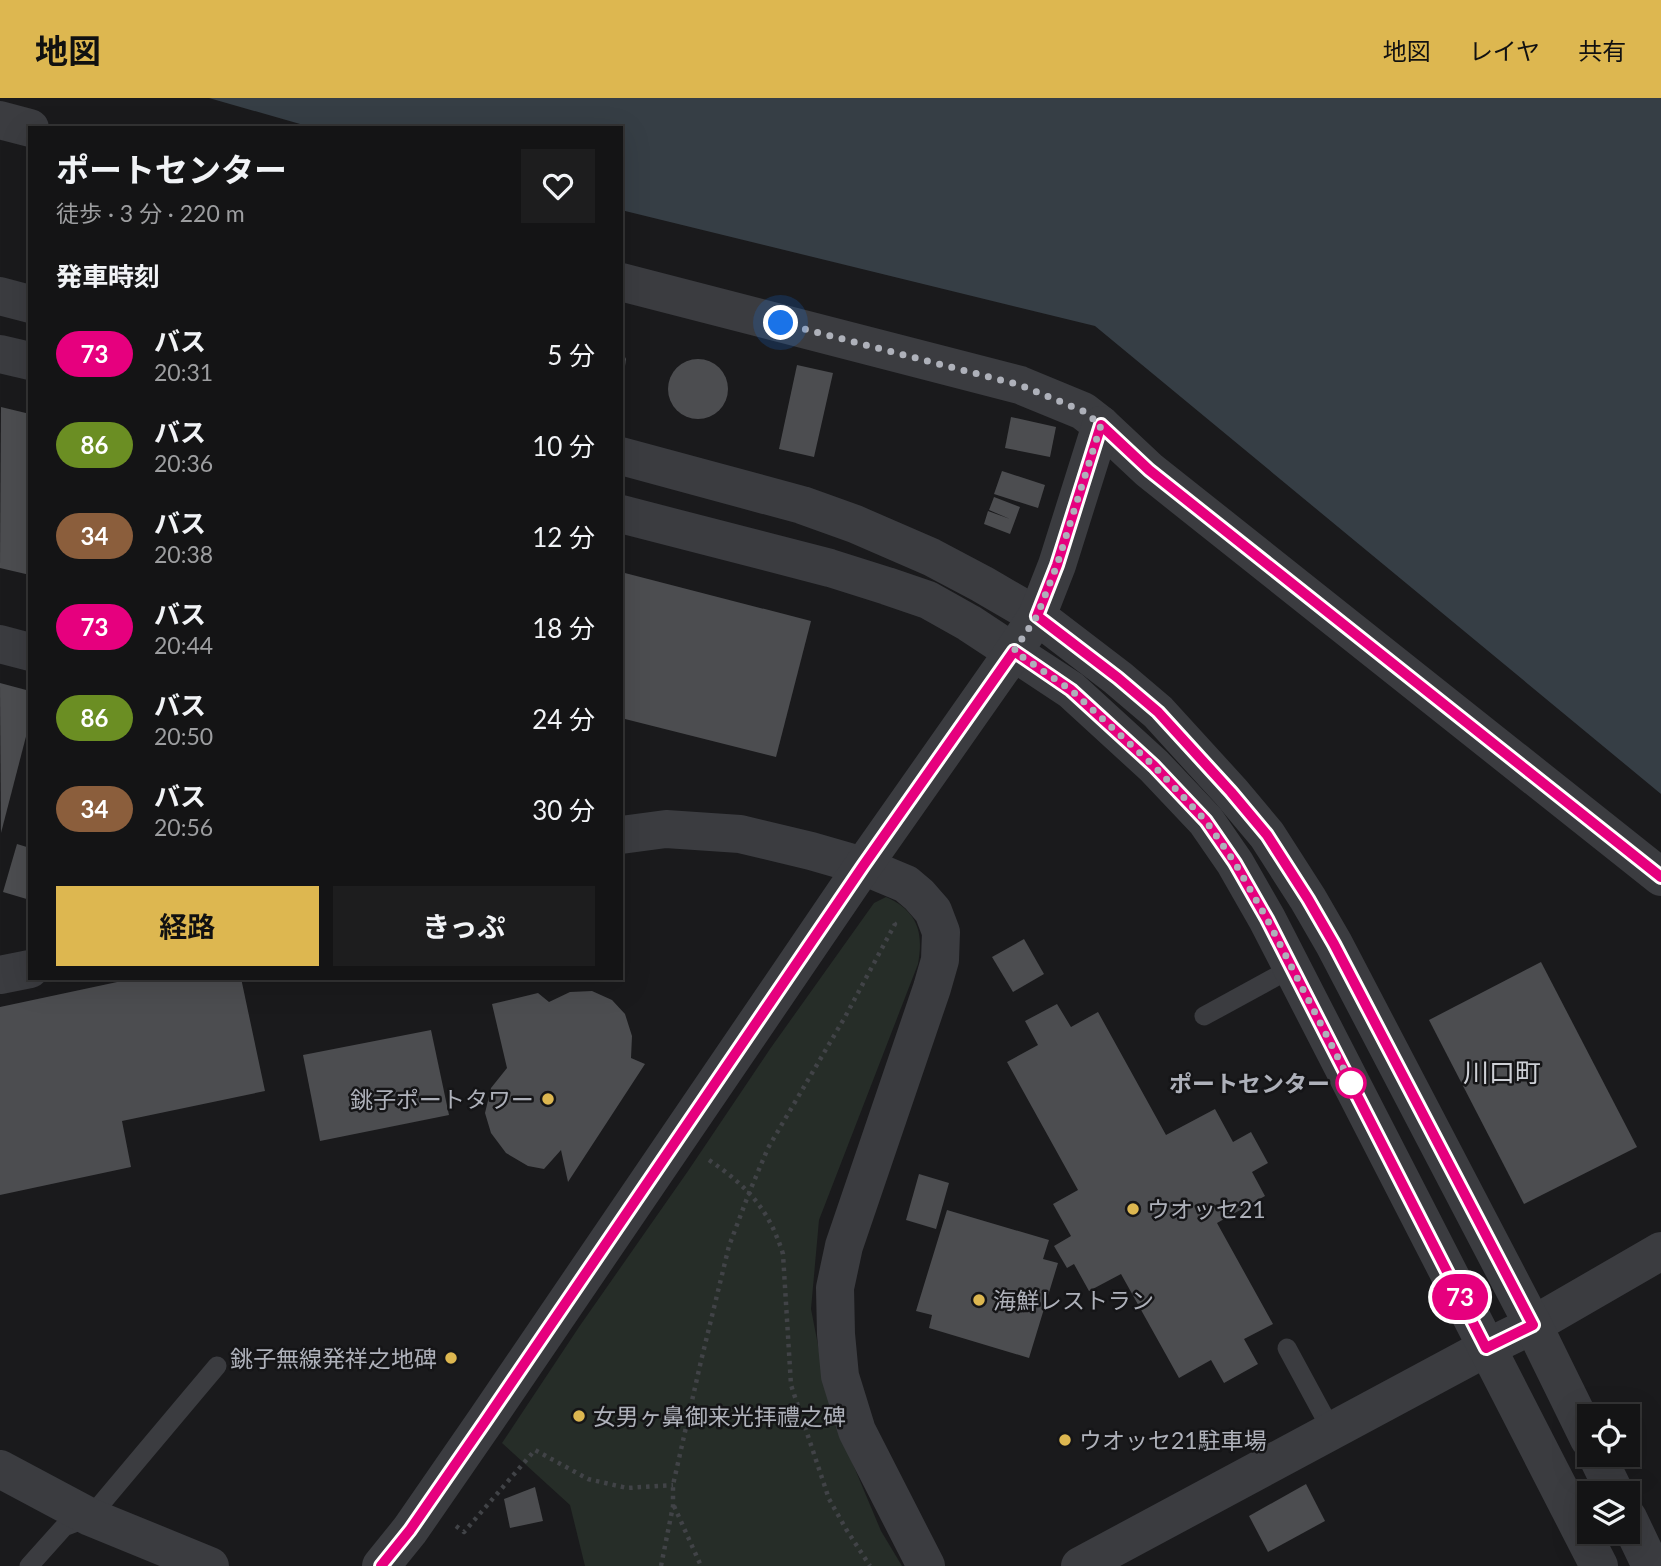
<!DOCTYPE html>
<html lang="ja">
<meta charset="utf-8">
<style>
:root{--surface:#141415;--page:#1d1d1e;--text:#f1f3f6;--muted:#9d9ea0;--line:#333334;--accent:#ddb750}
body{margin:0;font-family:Lato,"Noto Sans JP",sans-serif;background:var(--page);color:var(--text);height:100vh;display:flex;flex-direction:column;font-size:26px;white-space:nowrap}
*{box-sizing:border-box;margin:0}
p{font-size:23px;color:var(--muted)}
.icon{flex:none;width:38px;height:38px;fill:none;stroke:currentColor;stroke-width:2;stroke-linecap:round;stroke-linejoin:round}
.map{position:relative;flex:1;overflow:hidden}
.drawer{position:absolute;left:28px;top:28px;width:595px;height:854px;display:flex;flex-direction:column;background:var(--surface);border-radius:0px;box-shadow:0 7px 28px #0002,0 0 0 2px var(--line)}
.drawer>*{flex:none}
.badge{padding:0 14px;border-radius:23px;font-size:24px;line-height:46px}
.controls{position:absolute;left:1577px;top:1306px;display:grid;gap:14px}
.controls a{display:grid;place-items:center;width:63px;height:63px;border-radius:0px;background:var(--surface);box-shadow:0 7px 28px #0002,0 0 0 2px var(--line);font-size:35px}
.you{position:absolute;width:35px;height:35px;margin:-18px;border:5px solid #fff;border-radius:50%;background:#1a73e8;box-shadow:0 0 0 10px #1a73e833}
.map>.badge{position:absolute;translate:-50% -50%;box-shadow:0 0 0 4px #fff}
h2{padding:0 28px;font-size:26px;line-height:63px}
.round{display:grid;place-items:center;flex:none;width:74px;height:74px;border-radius:0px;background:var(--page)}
.headline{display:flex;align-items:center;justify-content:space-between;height:119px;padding:0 28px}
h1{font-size:33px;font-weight:700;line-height:52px}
.action{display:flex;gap:14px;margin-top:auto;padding:14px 28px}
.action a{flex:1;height:80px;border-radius:0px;background:var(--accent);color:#111;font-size:28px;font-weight:700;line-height:80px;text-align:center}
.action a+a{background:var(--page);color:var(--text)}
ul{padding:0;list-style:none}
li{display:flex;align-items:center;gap:21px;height:91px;padding:0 28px}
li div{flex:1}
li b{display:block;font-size:26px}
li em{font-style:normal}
li .badge{min-width:77px;font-weight:700;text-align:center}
header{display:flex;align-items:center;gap:42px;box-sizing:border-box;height:98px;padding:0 35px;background:var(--accent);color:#111}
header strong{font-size:33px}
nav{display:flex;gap:38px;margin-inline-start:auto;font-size:24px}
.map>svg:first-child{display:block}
</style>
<header>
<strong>地図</strong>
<nav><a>地図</a><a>レイヤ</a><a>共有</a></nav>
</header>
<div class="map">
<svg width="1661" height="1468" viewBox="0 0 1661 1468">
<rect width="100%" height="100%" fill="#1a1a1c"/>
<!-- green -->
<path fill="#262d28" d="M886,799c31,14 38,34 32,67l-99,256 -8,89 20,103 50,119 21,35h-317l-15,-61 -68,-62 77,-116 109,-156 82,-122 104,-146z"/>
<!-- water -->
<polygon fill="#363e45" points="209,0 1661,0 1661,696 1095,228 621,112 621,30 314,30"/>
<!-- building -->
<g fill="#4c4d50">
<polygon points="621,251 626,261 623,282 621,282"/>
<circle cx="698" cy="291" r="30"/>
<polygon points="797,267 833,275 814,359 779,351"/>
<polygon points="1,309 30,316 30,477 0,470"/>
<polygon points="1011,319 1056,329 1050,359 1005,350"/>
<polygon points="1002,373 1045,387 1038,410 994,396"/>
<polygon points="994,399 1020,409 1010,436 984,426 988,413 1010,421 989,412"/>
<polygon points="621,474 811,523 776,659 621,620"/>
<polygon points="0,585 30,593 30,623 1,735"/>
<polygon points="17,746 30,750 30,802 3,794"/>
<polygon points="1024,841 1044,876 1013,894 992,859"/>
<polygon points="1541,864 1637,1049 1524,1106 1429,922"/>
<polygon points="136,880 241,880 265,993 122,1023 131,1069 0,1097 0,909"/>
<polygon points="592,893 612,902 625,916 632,938 631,960 645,966 568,1084 561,1052 544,1071 528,1068 506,1055 491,1035 485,1015 491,990 507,970 492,906 538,895 549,904 570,894"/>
<polygon points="1057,906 1071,929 1098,914 1166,1037 1215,1011 1233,1044 1251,1034 1268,1065 1252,1074 1265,1098 1217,1125 1273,1226 1244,1241 1258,1266 1224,1285 1211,1262 1179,1280 1121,1176 1089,1193 1074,1166 1067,1170 1054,1148 1071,1138 1053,1106 1078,1092 1007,964 1038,947 1025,923"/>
<polygon points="431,932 449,1017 320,1043 303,957"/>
<polygon points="919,1076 949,1085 936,1131 906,1122"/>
<polygon points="947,1112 1049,1142 1043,1161 1058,1165 1029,1260 929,1230 932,1217 916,1213"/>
<polygon points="1306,1386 1325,1423 1268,1454 1249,1418"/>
<polygon points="535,1389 543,1423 510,1430 504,1401"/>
</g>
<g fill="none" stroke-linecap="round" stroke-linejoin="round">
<!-- path -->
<g stroke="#414347" stroke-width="4.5" stroke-dasharray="3.5 5" stroke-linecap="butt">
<path d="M709,1062c38,26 60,49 74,94l8,131 38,114 17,30 24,37"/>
<polyline points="674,1408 701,1468"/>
<polyline points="456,1428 464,1434 535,1352 588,1381 627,1390 673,1387"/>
<polyline points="661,1468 673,1408 673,1387 701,1263 729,1148 749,1095 768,1050 845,919 895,826 894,825"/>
</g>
<!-- service -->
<g stroke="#3b3c40" stroke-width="19">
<polyline points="1204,918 1292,870"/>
<polyline points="1287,1250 1332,1333"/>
<polyline points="29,1468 64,1429 90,1419 217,1268"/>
</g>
<!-- minor -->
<g stroke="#3b3c40" stroke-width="38">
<polyline points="0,546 30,554"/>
<polyline points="621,737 666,731 740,736 811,753 863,768 906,786 919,797 933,813 941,834 940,862 932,890 844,1148 835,1190 836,1236 840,1278 857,1333 926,1468"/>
<polyline points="0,877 30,871"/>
<polyline points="0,1371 90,1419 210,1468"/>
<polyline points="1080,1468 1486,1250 1533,1227 1661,1153"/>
</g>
<!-- tertiary -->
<g stroke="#3b3c40" stroke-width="38">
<polyline points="0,22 30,30"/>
<polyline points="621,184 1020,287 1083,313 1101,327 1149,372 1661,779"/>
<polyline points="0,198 30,206"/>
<polyline points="0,256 30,263"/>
<polyline points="621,358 802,407 855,426 931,459 982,486 1037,518 1118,580 1158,614 1231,694 1267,737 1308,801 1334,846 1533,1227 1589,1341"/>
<polyline points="621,416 830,470 887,488 928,502 969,525 1071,592 1154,668 1206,723 1235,765 1267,821 1599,1468"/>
<polyline points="1596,1356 1615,1395"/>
<polyline points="1628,1420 1651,1468"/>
<polyline points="381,1468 410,1432 486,1322 863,768 1014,553 1037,518 1057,467 1101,327"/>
</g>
</g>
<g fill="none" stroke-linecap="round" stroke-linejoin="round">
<!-- line casing -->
<g stroke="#fff" stroke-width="16">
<polyline id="line" points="381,1468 410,1432 486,1322 863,768 1014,553 1071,592 1154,668 1206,723 1235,765 1267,821 1486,1250 1533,1227 1334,846 1308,801 1267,737 1231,694 1158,614 1118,580 1037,518 1057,467 1101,327 1149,372 1661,779"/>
</g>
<!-- line -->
<use href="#line" stroke="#e6007e" stroke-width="10"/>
<!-- walk -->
<polyline stroke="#aeb1ba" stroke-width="7" stroke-dasharray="0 12.6" points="781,225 1020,287 1083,313 1101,327 1057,467 1037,518 1014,553 1071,592 1154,668 1206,723 1235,765 1267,821 1353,989 1351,985"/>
</g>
<!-- markers -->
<circle fill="#fff" stroke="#e6007e" stroke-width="3.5" cx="1351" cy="985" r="14"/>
<g fill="#ddb750" stroke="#151517" stroke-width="2.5">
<circle cx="548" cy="1001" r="7"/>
<circle cx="1133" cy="1111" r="7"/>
<circle cx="979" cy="1202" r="7"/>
<circle cx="451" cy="1260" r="7"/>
<circle cx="579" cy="1318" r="7"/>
<circle cx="1065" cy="1342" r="7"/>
</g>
<g text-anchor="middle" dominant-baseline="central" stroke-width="5" stroke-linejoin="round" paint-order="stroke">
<!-- stop labels -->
<g font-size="23" font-weight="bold" fill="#aeb1ba" stroke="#151517" text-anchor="end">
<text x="1330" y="985">ポートセンター</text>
</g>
<!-- poi labels -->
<g font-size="23" fill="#aeb1ba" stroke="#151517" text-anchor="start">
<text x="534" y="1001" text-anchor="end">銚子ポートタワー</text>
<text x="1147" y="1111">ウオッセ21</text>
<text x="993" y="1202">海鮮レストラン</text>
<text x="437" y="1260" text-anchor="end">銚子無線発祥之地碑</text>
<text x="593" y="1318">女男ヶ鼻御来光拝禮之碑</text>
<text x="1079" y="1342">ウオッセ21駐車場</text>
</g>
<!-- quarter labels -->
<g font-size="26" fill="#ced0d6" stroke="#151517">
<text x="1502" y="974">川口町</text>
</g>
</g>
</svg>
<div class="controls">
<a><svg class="icon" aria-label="locate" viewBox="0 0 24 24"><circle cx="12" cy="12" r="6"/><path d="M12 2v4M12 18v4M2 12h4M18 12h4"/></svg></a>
<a><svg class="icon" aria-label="layers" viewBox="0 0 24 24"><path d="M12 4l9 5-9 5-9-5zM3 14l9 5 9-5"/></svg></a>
</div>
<div class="you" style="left:781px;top:225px"></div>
<b class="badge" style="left:1460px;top:1199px;background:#e6007e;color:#fff">73</b>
<section class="drawer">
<div class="headline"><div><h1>ポートセンター</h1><p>徒歩 · 3 分 · 220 m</p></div><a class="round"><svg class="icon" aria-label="heart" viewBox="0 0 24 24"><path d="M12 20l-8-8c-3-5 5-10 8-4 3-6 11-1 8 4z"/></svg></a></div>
<h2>発車時刻</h2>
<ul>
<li><span class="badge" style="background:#e6007e;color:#fff">73</span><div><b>バス</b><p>20:31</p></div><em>5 分</em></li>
<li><span class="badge" style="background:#6b8e23;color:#fff">86</span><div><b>バス</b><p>20:36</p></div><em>10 分</em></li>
<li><span class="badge" style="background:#8b5e3c;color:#fff">34</span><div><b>バス</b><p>20:38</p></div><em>12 分</em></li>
<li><span class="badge" style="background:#e6007e;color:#fff">73</span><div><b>バス</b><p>20:44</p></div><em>18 分</em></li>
<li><span class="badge" style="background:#6b8e23;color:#fff">86</span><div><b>バス</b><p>20:50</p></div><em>24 分</em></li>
<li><span class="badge" style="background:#8b5e3c;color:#fff">34</span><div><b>バス</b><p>20:56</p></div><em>30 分</em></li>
</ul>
<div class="action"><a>経路</a><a>きっぷ</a></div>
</section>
</div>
